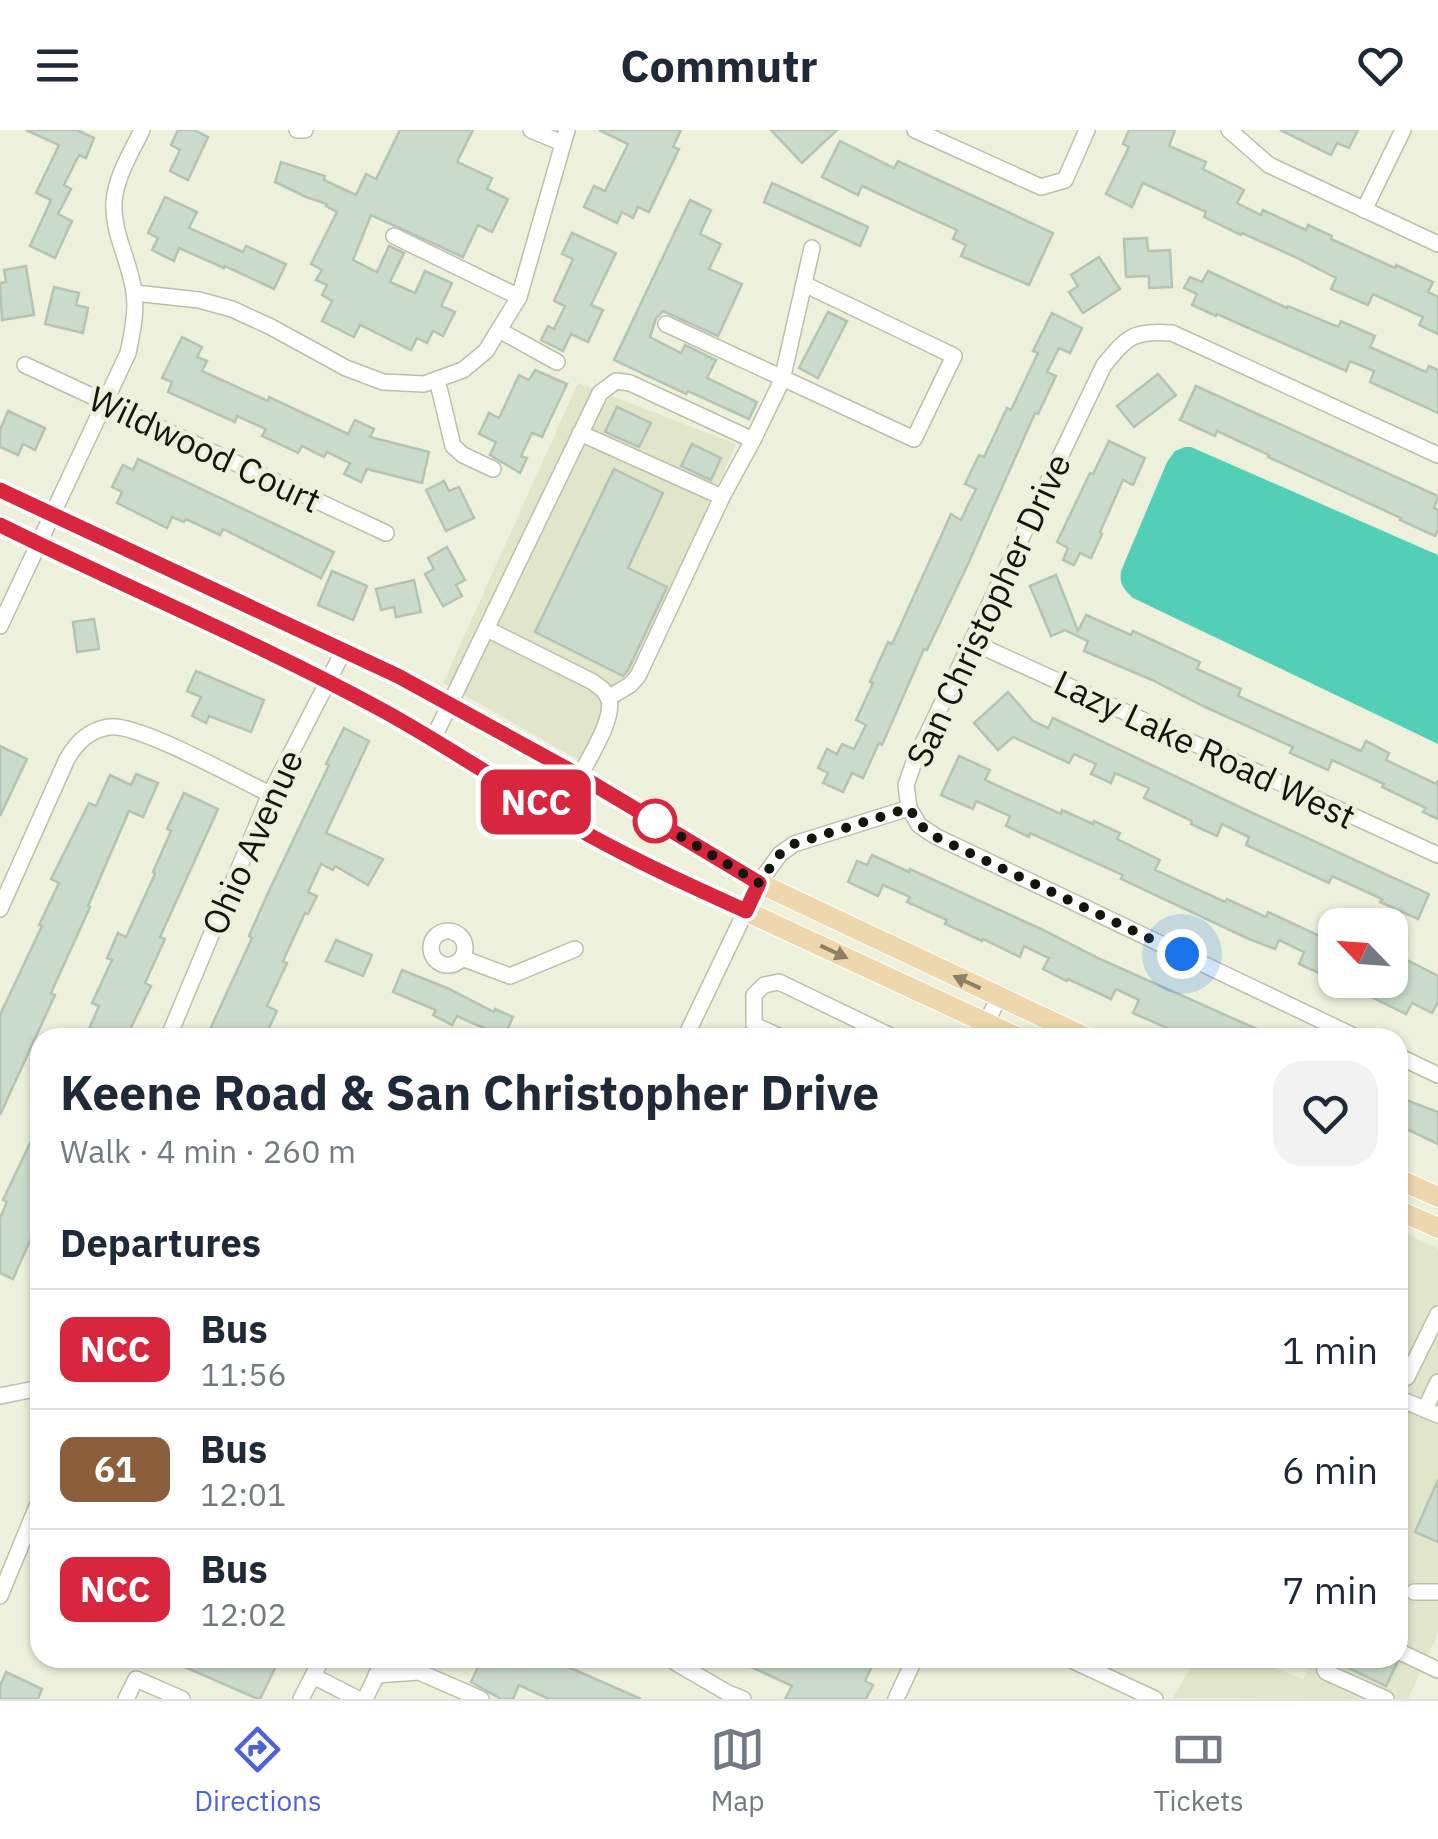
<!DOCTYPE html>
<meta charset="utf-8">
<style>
:root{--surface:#fff;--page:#f2f2f3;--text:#1f2937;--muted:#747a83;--line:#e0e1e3;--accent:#5062d8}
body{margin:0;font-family:"IBM Plex Sans",sans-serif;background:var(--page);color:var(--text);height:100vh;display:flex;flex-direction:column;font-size:38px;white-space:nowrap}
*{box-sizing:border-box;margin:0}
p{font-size:32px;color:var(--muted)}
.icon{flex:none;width:55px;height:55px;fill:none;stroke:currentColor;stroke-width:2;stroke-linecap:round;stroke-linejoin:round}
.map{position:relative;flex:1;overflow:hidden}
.side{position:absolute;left:30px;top:898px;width:1378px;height:640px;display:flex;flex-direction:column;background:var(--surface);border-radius:30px;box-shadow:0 2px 8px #0004}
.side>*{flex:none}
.badge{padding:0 20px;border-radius:15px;font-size:35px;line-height:65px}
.needle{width:65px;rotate:295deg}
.fabs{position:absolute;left:1318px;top:778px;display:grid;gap:20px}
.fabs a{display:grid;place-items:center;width:90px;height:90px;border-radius:20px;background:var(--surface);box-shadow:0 2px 8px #0004;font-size:50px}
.you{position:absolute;width:50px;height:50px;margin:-25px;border:8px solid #fff;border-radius:50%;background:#1a73e8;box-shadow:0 0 0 15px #1a73e833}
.map>.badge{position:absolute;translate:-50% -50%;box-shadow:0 0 0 5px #fff}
h2{padding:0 30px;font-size:38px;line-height:90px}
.round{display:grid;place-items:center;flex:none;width:105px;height:105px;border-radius:30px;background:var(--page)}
.overview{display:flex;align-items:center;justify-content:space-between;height:170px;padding:0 30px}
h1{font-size:48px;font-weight:700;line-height:75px}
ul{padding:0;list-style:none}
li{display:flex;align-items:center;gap:30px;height:120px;padding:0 30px;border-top:2px solid var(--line)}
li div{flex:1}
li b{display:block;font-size:38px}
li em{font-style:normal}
li .badge{min-width:110px;font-weight:700;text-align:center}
header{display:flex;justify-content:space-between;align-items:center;height:130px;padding:0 30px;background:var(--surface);font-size:45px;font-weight:700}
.dock{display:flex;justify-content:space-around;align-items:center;height:140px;border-top:2px solid var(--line);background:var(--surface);font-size:28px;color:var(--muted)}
.dock a{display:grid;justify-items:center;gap:5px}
.dock .current{color:var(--accent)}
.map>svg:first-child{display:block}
</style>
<header><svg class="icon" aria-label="menu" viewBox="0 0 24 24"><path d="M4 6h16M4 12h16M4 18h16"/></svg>Commutr<svg class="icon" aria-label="heart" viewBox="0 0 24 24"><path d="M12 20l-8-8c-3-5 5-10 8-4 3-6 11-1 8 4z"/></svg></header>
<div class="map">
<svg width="1438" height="1569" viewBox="0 0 1438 1569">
<rect width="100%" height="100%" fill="#edf1dc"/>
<!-- built -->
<g fill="#e1e5c9">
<polygon points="578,253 736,314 591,637 443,553"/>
<polygon points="1398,1099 1438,1119 1438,1504 1408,1569 1173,1568 1196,1528 1249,1528 1303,1549 1315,1528 1398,1528"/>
</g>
<!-- water -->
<path fill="#54cfb7" d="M1185,317h6l247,108v189l-305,-146c-9,-8 -14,-14 -12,-27l46,-109 8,-11z"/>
<!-- building -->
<g fill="#cadbcb" stroke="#b3c4b4" stroke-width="2.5">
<polygon points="26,0 77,0 94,8 86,28 79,25 64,55 71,59 58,84 72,91 55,128 30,116 51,70 36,63 59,15"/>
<polygon points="178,0 194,0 208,7 188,50 170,41 180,20 171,15"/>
<polygon points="400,0 473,0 457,32 492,48 487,59 508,69 492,102 478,95 463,127 371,85 353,130 377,142 389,116 404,123 390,152 415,163 425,141 452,153 441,176 455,182 443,206 433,201 427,213 417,208 411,220 360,195 354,207 322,191 332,171 322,165 327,155 316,150 322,140 311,134 337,82 326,76 327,74 306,67 275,52 281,32 325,46 324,50 356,65 366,44 376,49"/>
<polygon points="599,0 681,0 673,17 679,19 649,82 638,77 633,88 622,82 617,93 584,77 594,56 605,61 628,14"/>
<polygon points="771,0 837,0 802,33"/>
<polygon points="1129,0 1175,0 1169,16 1206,32 1203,39 1244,60 1237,73 1261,85 1263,80 1306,100 1308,95 1332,106 1331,109 1395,138 1396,135 1433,152 1428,162 1438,167 1438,204 1419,195 1423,187 1373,164 1368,175 1331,159 1336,148 1293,126 1242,103 1241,105 1204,87 1206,82 1143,53 1132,77 1106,64 1129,17 1123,14"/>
<polygon points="1280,0 1358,0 1349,18 1337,13 1331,25"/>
<polygon points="840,11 894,38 898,31 1053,103 1029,155 961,126 966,115 953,109 957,100 862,56 858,65 822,47"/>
<polygon points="772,53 868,97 860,116 764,72"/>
<polygon points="165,67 197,82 189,98 243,122 246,116 286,134 274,159 225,136 224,138 179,118 174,131 152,120 158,108 148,103"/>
<polygon points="690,70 711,80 700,104 721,114 709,139 742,154 718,206 663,181 656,188 650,207 681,223 685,215 716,230 707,248 757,272 749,289 688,261 686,264 614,230"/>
<polygon points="572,103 616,123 591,175 603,180 588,212 571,204 563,221 541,210 548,196 554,199 565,176 554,171 573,129 562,124"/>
<polygon points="1147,108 1148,121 1170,120 1172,157 1149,158 1149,146 1126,147 1124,109"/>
<polygon points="1099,127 1120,159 1083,183 1069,162 1078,156 1071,145"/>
<polygon points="26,136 34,185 2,190 0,153 6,152 4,140"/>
<polygon points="1208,141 1287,178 1288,176 1338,197 1341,191 1375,206 1370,217 1426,242 1429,236 1438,240 1438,283 1370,252 1374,241 1350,231 1346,241 1217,184 1216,186 1192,175 1197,164 1184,158 1190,147 1202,152"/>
<polygon points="54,157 79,163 76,175 88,178 83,203 45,194"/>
<polygon points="828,182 847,191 818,248 799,238"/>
<polygon points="1052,183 1082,198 1070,223 1059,218 1047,242 1056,246 1038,284 1035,283 968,434 927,520 924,519 882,615 879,613 863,648 852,643 843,662 823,653 828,643 818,638 827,619 837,624 842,614 854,619 866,595 856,590 873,553 870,552 888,512 892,514 951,384 961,390 967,377 976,359 965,354 979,325 984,327 1007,278 1011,280 1038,223 1033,221"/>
<polygon points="182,207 202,217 197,227 207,231 202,241 268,271 269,267 348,304 355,290 374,299 370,307 429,322 422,353 367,339 361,352 344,344 350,333 327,322 324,327 302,316 298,323 262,306 266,299 237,286 235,292 168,262 172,252 162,248"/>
<polygon points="535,240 567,254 542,307 532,303 521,326 527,328 520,343 490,325 496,312 479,304 489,283 499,288 519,245 529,250"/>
<polygon points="1158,244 1176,265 1134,297 1117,276"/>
<polygon points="1196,256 1438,366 1434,378 1438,380 1438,399 1435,406 1400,390 1401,388 1268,327 1269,325 1217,301 1215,306 1180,290"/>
<polygon points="617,277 651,293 639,317 605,302"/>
<polygon points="8,281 45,298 35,320 23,314 18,325 0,317 0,300"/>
<polygon points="1109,311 1145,328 1133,355 1123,350 1100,402 1102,404 1091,428 1080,423 1074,435 1063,430 1068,418 1057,412 1090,343 1093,344"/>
<polygon points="692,314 721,328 711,350 681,336"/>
<polygon points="138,329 334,422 321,448 223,399 220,405 186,389 184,392 172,387 167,398 117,373 122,362 112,357 123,335 133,340"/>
<polygon points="614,339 663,363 628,438 667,457 628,540 623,546 535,502"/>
<polygon points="444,351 449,361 459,357 474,388 446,401 426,360"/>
<polygon points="447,417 465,450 456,455 462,466 443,476 425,444 434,439 428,428"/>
<polygon points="332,441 367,456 353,490 318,475"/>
<polygon points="1056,445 1078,501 1086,485 1131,505 1133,501 1200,532 1197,539 1241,559 1238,566 1361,621 1366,611 1389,623 1386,630 1436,654 1438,650 1438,689 1423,682 1426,678 1382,657 1384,654 1332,630 1328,640 1290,623 1293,617 1203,576 1152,550 1084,521 1088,511 1065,500 1051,506 1030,456"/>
<polygon points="414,450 421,482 396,487 394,477 381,480 376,459"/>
<polygon points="94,489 99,519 77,522 73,492"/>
<polygon points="196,541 264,570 251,602 209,586 206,593 192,586 201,567 187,561"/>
<polygon points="1008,562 1033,591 1048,598 1053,588 1244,679 1429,764 1418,789 1380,772 1382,769 1332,746 1329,753 1246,715 1249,707 1222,694 1217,706 1191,694 1192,691 1144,668 1149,658 1115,643 1111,653 1091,644 1096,634 1074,624 1069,633 1013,607 998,620 974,593"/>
<polygon points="344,598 369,611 326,703 383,729 368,755 335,736 333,740 321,734 308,762 317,766 308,784 305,783 283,831 287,833 267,876 277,881 264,908 206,908 252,808 249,806 267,765 329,635 326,634"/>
<polygon points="0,616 27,629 0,686"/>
<polygon points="959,626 990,640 985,650 1061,684 1062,680 1093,694 1094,691 1120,703 1117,709 1160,730 1155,740 1225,772 1227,769 1266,787 1268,782 1335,813 1335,850 1299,834 1304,822 1279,810 1275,819 1249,809 1121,749 1123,745 1030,703 1029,707 1006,696 1010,686 976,671 973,679 941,665"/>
<polygon points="136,644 158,653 143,687 129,681 88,776 90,777 51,863 55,865 0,985 0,885 42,796 39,795 59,753 51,749 89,673 96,676 110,645 131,655"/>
<polygon points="184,663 218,679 160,807 165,809 145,853 151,856 126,908 85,908 99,876 92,873 112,830 107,828 118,803 126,807 155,744 153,742 171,701 167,699"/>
<polygon points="872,725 909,742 910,739 1041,799 1100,829 1277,908 1173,908 1176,902 1133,883 1139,870 1116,859 1111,869 1068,849 1067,851 1043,839 1049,828 1024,816 1020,827 983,809 982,811 945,794 947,790 907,772 910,767 883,755 878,766 848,752 857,731 867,735"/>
<polygon points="336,810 372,825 363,846 326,831"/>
<polygon points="1407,830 1438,846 1438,872 1432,883 1412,873 1406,884 1337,850 1397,850"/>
<polygon points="402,840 447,858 494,882 495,879 513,887 504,907 457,886 452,895 433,885 436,880 393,862"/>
<polygon points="1398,967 1438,982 1438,1014 1398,995"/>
<polygon points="40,992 40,1097 35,1108 32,1106 13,1149 0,1143 0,1088 7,1072 3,1070"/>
<polygon points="1438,1350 1438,1412 1415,1402"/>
<polygon points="164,1528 258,1528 276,1536 260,1569 258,1569"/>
<polygon points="457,1528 548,1528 641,1569 549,1569 519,1555 513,1569 501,1569 471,1552 478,1537"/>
<polygon points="732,1528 876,1528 865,1551 873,1555 866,1569 785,1569 792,1556"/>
<polygon points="1341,1528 1389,1528 1397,1533 1386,1556 1340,1534"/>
<polygon points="6,1542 42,1559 38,1569 0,1569 0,1556"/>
</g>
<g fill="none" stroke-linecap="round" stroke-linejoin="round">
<!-- minor casing -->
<g stroke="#bcbfab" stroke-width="18">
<g id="minor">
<polyline points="297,0 305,0"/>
<polyline points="531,0 562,13"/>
<polyline points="915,0 1041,57 1065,50 1087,0"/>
<polyline points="1229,0 1269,35 1438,114"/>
<polyline points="1364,80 1403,0"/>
<polyline points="394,106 519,167"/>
<polyline points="135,163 199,170 232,179 271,197 346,238 383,252 424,254 463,240 486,221 519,167 567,0"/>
<polyline points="666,194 914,309 954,226 804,154"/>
<polyline points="499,200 557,232"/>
<polyline points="25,235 386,403"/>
<polyline points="437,249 453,316 463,325 493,339"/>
<polyline points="580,303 722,367"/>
<path d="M0,496l128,-273c4,-19 9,-42 6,-61 -4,-31 -22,-59 -20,-90 2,-26 17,-49 28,-72"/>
<path d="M487,499l106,53c7,5 13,9 16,18 5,20 -20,57 -29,76"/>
<polyline points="972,512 1438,725"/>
<polyline points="608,568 630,555 638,546 722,367 753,310"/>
<polyline points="433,609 600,263 616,251 630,253 753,310 782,250 812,118"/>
<polyline points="909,678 919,695 935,706 1358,908"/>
<path d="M0,779l67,-150c10,-17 22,-29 42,-32 29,-4 129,52 161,67"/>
<circle cx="448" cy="818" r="17"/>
<polyline points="462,828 510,846 575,819"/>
<polyline points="168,908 270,664 344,520"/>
<path d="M685,908l74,-155 21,-29 14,-10 115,-36 -3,-23 8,-23 190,-397c25,-30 29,-34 68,-32l266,122"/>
<polyline points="783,908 754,895 754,865 764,855 779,852 895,908"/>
<polyline points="979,908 999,867"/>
<polyline points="1398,926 1438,945"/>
<polyline points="40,1203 40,1217"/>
<polyline points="1398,1252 1407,1247 1438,1184"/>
<polyline points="0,1266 40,1258"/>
<polyline points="1398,1268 1438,1285"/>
<polyline points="1425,1279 1438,1252"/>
<polyline points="1414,1462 1438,1462"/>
<polyline points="0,1466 40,1369"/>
<polyline points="1398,1521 1438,1540"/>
<polyline points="675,1528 676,1533 728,1563 743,1569"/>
<polyline points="1067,1528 1155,1569"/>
<polyline points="1330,1528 1325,1540 1326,1542 1386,1569"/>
<polyline points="376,1545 419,1542 481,1569"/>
<polyline points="313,1546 358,1569"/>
<polyline points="126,1569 136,1549 182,1569"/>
<polyline points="301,1569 322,1528"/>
<polyline points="365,1569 385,1528"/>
<polyline points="896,1569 915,1528"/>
</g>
</g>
<!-- major casing -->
<g stroke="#fff" stroke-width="22">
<g id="major">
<polyline points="0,360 398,546 580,646 759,753 1087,908"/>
<polyline points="0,395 252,512 328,551 433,609 588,704 648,736 1019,908"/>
<polyline points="1398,1049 1438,1067"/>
<polyline points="1398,1080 1438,1098"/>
</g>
</g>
<!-- minor -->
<use href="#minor" stroke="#fff" stroke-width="15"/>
<!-- major -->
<use href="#major" stroke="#eed7ad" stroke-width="20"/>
</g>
<!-- one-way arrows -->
<defs><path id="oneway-solid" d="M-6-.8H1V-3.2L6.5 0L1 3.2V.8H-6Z" transform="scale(2.5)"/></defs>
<g fill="#8c8065">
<use href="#oneway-solid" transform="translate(834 822) rotate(25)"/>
<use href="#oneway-solid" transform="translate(967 852) rotate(-155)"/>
</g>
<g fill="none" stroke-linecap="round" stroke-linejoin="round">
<!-- line casing -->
<g stroke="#fff" stroke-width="22">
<path id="line" d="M0,360l398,186 182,100 179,107 -13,28c-53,-24 -106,-48 -157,-76 -70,-40 -136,-86 -207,-125 -125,-68 -255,-122 -382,-185"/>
</g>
<!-- line -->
<use href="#line" stroke="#d7263d" stroke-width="15"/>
<!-- walk -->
<polyline stroke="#14150e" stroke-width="10" stroke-dasharray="0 18" points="655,691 645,685 759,753 780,724 794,714 909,678 920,695 934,706 1182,824"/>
</g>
<!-- markers -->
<circle fill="#fff" stroke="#d7263d" stroke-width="5" cx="655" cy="691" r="20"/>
<g text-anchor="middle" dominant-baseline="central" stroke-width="9" stroke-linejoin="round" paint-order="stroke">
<!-- street labels -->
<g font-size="35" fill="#14150e" stroke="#edf1dc">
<text transform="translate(205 319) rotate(25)">Wildwood Court</text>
<text transform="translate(988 480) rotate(-65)">San Christopher Drive</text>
<text transform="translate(1205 619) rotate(25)">Lazy Lake Road West</text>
<text transform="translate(252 712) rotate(-66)">Ohio Avenue</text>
</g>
</g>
</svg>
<div class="fabs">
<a><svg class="needle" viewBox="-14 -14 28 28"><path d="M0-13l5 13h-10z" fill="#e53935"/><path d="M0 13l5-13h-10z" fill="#747a83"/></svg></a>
</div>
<div class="you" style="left:1182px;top:824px"></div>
<b class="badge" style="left:536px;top:672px;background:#d7263d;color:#fff">NCC</b>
<section class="side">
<div class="overview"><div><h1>Keene Road &amp; San Christopher Drive</h1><p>Walk · 4 min · 260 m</p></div><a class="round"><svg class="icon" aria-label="heart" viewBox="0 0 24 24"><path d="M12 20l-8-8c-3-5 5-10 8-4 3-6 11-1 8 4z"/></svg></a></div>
<h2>Departures</h2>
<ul>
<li><span class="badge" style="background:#d7263d;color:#fff">NCC</span><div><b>Bus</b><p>11:56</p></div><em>1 min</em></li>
<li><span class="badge" style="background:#8b5e3c;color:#fff">61</span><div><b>Bus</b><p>12:01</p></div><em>6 min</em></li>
<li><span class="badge" style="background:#d7263d;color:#fff">NCC</span><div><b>Bus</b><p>12:02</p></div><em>7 min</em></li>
</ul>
</section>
</div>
<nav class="dock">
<a class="current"><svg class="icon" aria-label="directions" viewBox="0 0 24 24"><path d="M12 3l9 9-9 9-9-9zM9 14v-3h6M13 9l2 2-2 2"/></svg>Directions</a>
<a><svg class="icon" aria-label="map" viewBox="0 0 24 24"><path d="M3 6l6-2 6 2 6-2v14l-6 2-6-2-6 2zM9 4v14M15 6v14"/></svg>Map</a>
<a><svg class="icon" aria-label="tickets" viewBox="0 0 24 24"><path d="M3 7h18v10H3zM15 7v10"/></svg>Tickets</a>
</nav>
